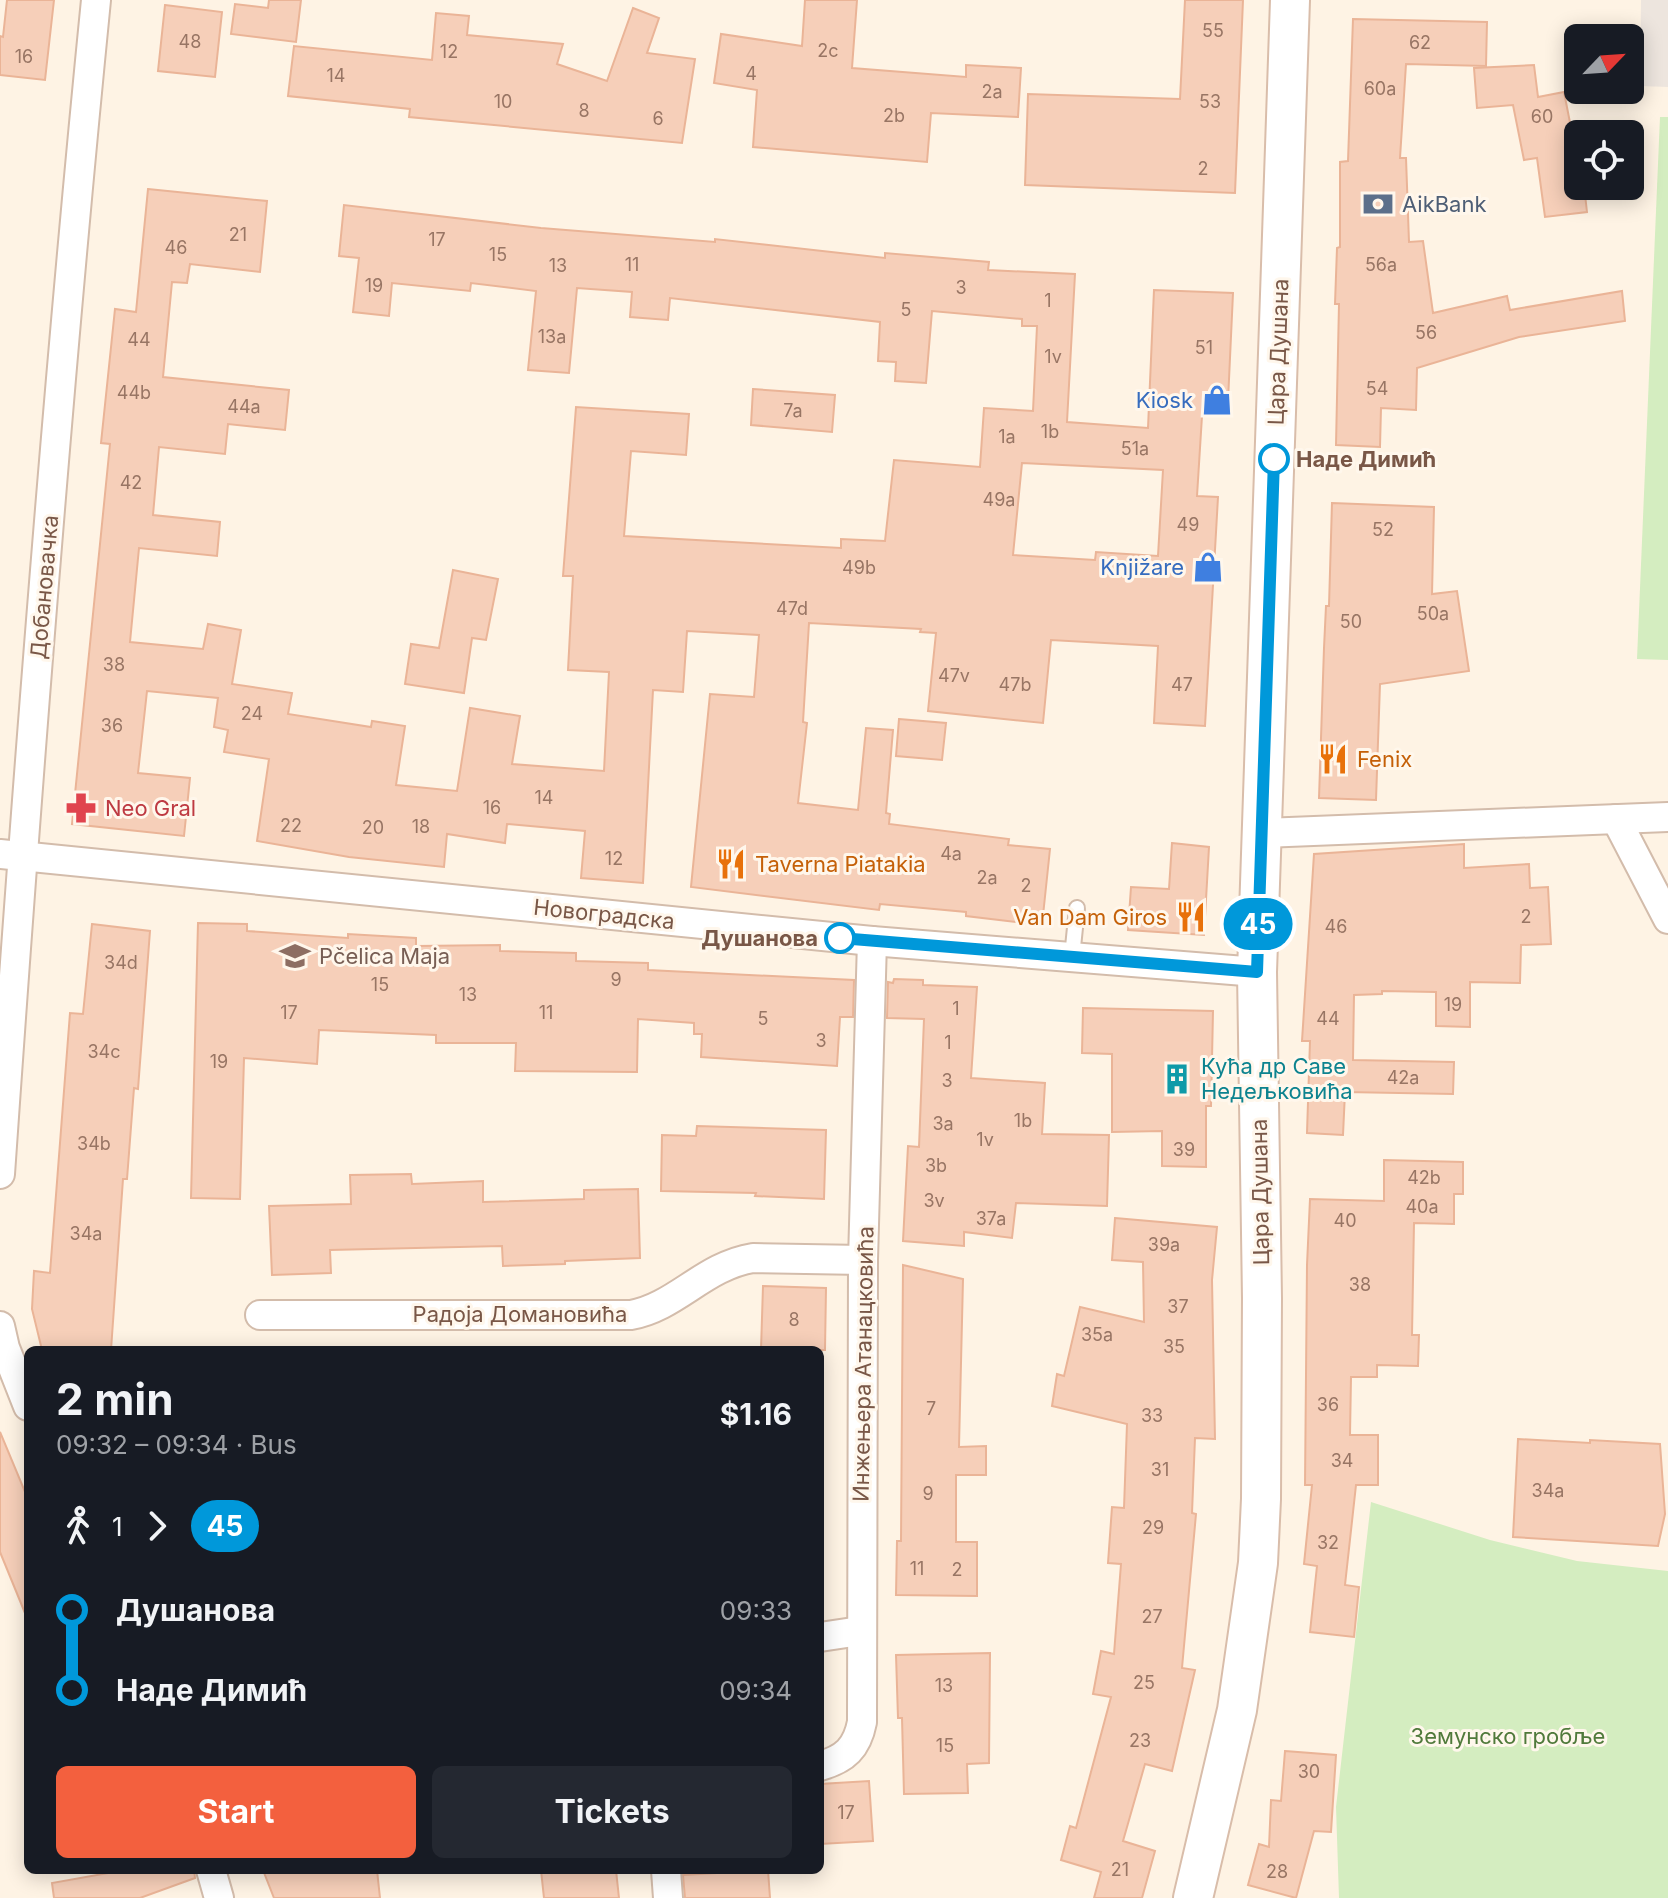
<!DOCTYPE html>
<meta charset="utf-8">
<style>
:root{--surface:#171b24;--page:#242831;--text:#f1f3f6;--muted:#9ea1a6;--accent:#f3603e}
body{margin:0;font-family:Inter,sans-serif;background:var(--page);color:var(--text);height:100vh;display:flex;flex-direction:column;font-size:30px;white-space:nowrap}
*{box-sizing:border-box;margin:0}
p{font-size:26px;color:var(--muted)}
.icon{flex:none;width:44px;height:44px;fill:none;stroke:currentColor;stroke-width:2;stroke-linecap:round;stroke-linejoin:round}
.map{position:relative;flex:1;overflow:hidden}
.drawer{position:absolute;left:24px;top:1346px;width:800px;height:528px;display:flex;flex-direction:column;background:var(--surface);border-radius:12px;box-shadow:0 4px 20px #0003}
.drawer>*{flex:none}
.badge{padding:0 16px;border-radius:26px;font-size:28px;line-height:52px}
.needle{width:52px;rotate:65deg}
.buttons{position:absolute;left:1564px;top:24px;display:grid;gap:16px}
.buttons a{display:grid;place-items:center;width:80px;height:80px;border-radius:12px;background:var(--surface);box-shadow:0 4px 20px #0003;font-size:40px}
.map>.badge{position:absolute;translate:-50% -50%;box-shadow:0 0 0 4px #fff}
.legs{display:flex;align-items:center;gap:12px;height:88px;padding:0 32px;font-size:26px}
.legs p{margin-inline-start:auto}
.head{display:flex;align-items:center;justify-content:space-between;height:136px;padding:0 32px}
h1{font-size:44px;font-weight:700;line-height:60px}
.cta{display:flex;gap:16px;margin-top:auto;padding:16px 32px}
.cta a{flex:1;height:92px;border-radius:12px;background:var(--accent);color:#fff;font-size:32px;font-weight:700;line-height:92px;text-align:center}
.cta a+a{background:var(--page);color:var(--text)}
ul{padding:0 32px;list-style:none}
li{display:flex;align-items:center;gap:28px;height:80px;font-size:30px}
li i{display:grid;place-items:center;width:12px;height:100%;margin:0 10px;background:currentColor}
li i::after{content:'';width:20px;height:20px;margin:-10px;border:6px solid;border-radius:50%;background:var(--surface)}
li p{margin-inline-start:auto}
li:first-child i{background:linear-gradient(#0000 50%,currentColor 0)}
li:last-child i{background:linear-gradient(currentColor 50%,#0000 0)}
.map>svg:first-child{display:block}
</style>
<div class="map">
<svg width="1668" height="1898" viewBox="0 0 1668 1898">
<rect width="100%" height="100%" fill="#fef3e4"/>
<!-- industrial -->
<polygon fill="#ede5de" points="1641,0 1668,0 1668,87 1640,86"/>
<!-- green -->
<g fill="#d4edc0">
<polygon points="1660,117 1668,117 1668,660 1637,659"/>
<polygon points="1371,1502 1490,1540 1577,1561 1668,1571 1668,1898 1339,1898 1336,1807"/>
</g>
<!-- building -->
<g fill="#f6cfb9" stroke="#eab497" stroke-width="2" fill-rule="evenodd">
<polygon points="7,0 54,0 45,80 0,75 0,36 3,37"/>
<polygon points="269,0 301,0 296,42 231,34 235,4 268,8"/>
<polygon points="805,0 857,0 852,68 966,77 966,65 1021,68 1018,117 931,113 927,162 753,147 757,90 714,83 721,34 802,46"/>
<polygon points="1185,0 1243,0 1235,193 1025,185 1028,94 1180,99"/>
<polygon points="165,5 222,12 215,77 158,71"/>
<polygon points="633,8 659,18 647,53 695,59 682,143 409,117 410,109 288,96 294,46 432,60 436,13 469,16 467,35 563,44 557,64 607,81"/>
<polygon points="1353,19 1487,22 1486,66 1406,64 1400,158 1406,158 1409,242 1423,241 1433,313 1507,296 1510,310 1622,291 1625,321 1519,337 1417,368 1416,410 1381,408 1380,447 1336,445 1339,304 1335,304 1337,248 1340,247 1340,162 1348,161"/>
<polygon points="1534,65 1538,97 1564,92 1573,138 1578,137 1578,186 1584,186 1587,212 1545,217 1537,158 1524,160 1513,105 1477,108 1474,68"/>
<path d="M148,189l119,12 -7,71 -70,-8 -3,19 -15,-1 -9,95 126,13 -4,40 -57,-6 -3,30 -66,-7 -6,68 67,7 -3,34 -78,-8 -9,94 73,7 5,-25 33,6 -9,54 60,9 -4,21 83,13 1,-6 33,5 -9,59 61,6 13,-83 50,8 -8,48 92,7 5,-99 -41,-2 5,-94h-10l13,-169 113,7 -3,41 -55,-4 -7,85 217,12v-9l44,2 9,-81 86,7 4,-59 49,3 4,-85h-15v-7l-90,-8 -6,72 -31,-2 1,-19 -18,-1 2,-39 -210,-24 -2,22 -38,-3 2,-25 -55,-4 -8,85 -41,-3 8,-79 -65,-8 -1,8 -78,-8 -3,33 -36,-4 6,-54 -20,-2 5,-51 197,23 174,14v-3l170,19v-5l104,9 -1,8 87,4 -8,148 81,6 6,-138 79,3 -5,108 -25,-1 -6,96 21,1 -13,229 -51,-3 4,-77 -107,-6 -8,83 -115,-12 8,-78 -16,-1 1,-3 -112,-6 -6,99 4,1 -9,80 60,7 8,-82 27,2 -7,83 4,1 -1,10 120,15 -1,6 42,4 -8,76 -76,-9v-4l-86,-8 -1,6 -188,-23 19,-193 44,3 5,-62 -72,-4 -4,61 -30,-2 -10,193 -62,-5 4,-47 -78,-7 -2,19 -58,-9 -3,33 -95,-10 -92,-16 12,-82 -45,-7 4,-22 -14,-3 4,-29 -71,-7 -9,82 52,5 -6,58 -112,-12 38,-380 -9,-1 14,-134 21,3zM1022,463l141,7 -5,86 -62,-4 -1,8 -82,-5z"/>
<polygon points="753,389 835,395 832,432 751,425"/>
<polygon points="1332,503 1434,507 1432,594 1457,591 1469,671 1380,684 1376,800 1319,798 1324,648 1326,606 1329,606"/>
<polygon points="453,570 498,579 486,640 472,638 464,693 405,684 411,644 439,648"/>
<polygon points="899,719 946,723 942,760 896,756"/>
<polygon points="1172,843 1209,847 1204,935 1128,930 1131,887 1169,889"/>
<polygon points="1464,844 1464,868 1529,864 1530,888 1548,887 1551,944 1521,945 1520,983 1470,982 1470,1027 1436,1026 1436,992 1382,991 1382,994 1354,995 1353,1060 1454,1062 1453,1094 1345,1092 1343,1135 1307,1133 1310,1041 1302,1041 1314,854"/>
<polygon points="198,923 247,924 247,931 348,938 348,934 416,938 416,946 500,945 500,951 576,953 576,961 648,963 648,970 854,980 853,1017 840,1017 837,1066 701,1057 702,1034 694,1034 694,1023 638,1019 637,1072 515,1071 516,1043 436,1043 436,1035 319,1030 317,1064 244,1058 240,1199 191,1198"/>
<polygon points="92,924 150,931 138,1089 134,1088 127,1179 123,1179 111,1350 42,1350 32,1309 34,1271 50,1273 70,1013 83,1014"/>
<polygon points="894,979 923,980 923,985 977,987 971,1078 1045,1083 1042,1134 1109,1135 1107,1206 1016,1203 1012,1238 964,1232 964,1246 903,1241 908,1146 919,1147 924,1019 887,1018 888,982 893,983"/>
<polygon points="1083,1008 1213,1011 1211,1106 1206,1106 1206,1167 1162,1166 1162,1131 1112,1132 1112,1054 1082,1053"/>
<polygon points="697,1126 826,1130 824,1199 755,1196 756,1193 661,1191 662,1135 696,1136"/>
<polygon points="1384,1160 1463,1162 1463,1194 1454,1194 1454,1224 1414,1223 1412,1335 1419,1335 1418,1366 1377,1365 1377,1377 1351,1377 1350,1435 1378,1435 1378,1485 1356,1485 1345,1585 1359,1587 1354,1637 1310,1632 1317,1566 1304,1564 1312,1485 1305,1485 1307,1265 1310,1199 1384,1201"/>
<polygon points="411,1174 412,1184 483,1181 483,1202 584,1199 584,1190 638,1189 640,1258 565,1261 565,1264 503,1266 502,1246 330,1250 331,1273 272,1275 269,1206 351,1204 350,1175"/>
<polygon points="1115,1218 1217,1227 1212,1280 1215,1439 1195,1438 1192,1513 1196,1514 1182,1668 1195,1670 1172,1771 1145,1764 1123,1841 1155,1851 1142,1898 1094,1898 1101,1872 1061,1860 1070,1826 1076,1828 1111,1697 1093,1694 1101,1651 1114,1654 1121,1564 1108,1563 1112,1507 1124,1508 1127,1424 1052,1406 1057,1374 1064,1376 1080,1307 1144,1322 1143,1262 1112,1260"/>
<polygon points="903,1265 963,1279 959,1447 986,1446 986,1475 956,1475 956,1542 977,1542 977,1596 896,1595 897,1541 901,1541"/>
<polygon points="763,1286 826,1288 825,1350 761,1350"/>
<polygon points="0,1432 28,1499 27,1618 0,1552"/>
<polygon points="1518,1439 1590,1443 1590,1440 1660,1444 1665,1514 1658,1546 1513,1537"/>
<polygon points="990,1653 989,1763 967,1764 968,1793 904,1794 902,1718 898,1718 896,1655"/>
<polygon points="1285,1751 1336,1755 1331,1832 1314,1831 1296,1898 1248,1885 1259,1844 1269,1847 1271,1800 1281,1801"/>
<polygon points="869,1781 873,1841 820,1844 820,1784"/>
<polygon points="125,1870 194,1870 195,1878 140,1898 54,1898 52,1883"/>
<polygon points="263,1870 377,1870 380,1898 274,1898"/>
<polygon points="541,1870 616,1870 619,1898 544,1898"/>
<polygon points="768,1870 770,1898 685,1898 683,1875"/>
</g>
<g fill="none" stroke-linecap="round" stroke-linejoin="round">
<!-- lane casing -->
<g stroke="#d3bcab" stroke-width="18">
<polyline id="lane" points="1072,957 1077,908"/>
</g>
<!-- street casing -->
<g stroke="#d3bcab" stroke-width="32">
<g id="street">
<polyline points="1616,819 1668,919"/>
<polyline points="1261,833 1668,817"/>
<polyline points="0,854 872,941 1257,972"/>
<path d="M0,1174c27,-391 57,-783 96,-1174"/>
<path d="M260,1315h371c45,-8 73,-49 122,-57l110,2"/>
<polyline points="0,1326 5,1348 28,1406"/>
<polyline points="820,1637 860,1631"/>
<path d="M820,1766c25,-7 37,-18 42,-44l1,-462 9,-319"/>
<polyline points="211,1870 219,1898"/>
<polyline points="666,1870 668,1898"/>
</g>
</g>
<!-- secondary casing -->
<g stroke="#d9bdaa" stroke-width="42">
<polyline id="secondary" points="1193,1898 1237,1710 1258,1563 1261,1499 1262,1298 1257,972 1290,0"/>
</g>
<!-- lane -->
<use href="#lane" stroke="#fff" stroke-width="14"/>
<!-- street -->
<use href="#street" stroke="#fff" stroke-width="28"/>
<!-- secondary -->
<use href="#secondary" stroke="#fff" stroke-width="38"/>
</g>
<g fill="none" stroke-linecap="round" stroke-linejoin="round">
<!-- line-1 casing -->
<g stroke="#fff" stroke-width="18">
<polyline id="line-1" points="840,938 1257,972 1274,459"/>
</g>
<!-- line-1 -->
<use href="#line-1" stroke="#0098da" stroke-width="12"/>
</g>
<!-- icons -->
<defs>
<g id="bank-bare" transform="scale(2.4)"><path d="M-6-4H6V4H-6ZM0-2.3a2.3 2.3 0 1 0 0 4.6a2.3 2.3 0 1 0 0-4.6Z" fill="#5c6f8a" stroke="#fff7ec" stroke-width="2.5" paint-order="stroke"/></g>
<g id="shop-bare" transform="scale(2.4)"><path d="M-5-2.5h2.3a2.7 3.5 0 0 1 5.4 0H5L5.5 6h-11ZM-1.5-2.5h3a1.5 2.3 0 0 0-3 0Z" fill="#3f7fe0" stroke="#fff7ec" stroke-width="2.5" paint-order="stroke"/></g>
<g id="restaurant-bare" transform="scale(2.4)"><path d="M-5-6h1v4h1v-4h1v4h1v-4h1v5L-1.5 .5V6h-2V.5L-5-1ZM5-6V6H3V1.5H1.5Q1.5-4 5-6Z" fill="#e8710a" stroke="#fff7ec" stroke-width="2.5" paint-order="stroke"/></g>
<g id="pharmacy-bare" transform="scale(2.4)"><path d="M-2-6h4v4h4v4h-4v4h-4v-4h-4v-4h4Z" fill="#e0444e" stroke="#fff7ec" stroke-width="2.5" paint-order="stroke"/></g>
<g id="school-bare" transform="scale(2.4)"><path d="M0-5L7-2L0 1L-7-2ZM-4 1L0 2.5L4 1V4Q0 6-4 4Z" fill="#8d6e63" stroke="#fff7ec" stroke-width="2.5" paint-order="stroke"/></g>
<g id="building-bare" transform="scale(2.4)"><path d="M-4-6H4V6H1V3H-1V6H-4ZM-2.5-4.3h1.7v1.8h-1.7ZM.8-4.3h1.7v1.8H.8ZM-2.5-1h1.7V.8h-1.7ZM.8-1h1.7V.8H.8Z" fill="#0f9aa8" stroke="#fff7ec" stroke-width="2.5" paint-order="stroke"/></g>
</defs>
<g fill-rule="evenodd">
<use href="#bank-bare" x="1378" y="204"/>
<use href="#shop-bare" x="1217" y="400"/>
<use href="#shop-bare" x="1208" y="567"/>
<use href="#restaurant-bare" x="1333" y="759"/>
<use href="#pharmacy-bare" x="81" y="808"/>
<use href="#restaurant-bare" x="731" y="864"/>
<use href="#restaurant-bare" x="1191" y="917"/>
<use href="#school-bare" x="295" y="956"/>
<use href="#building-bare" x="1177" y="1079"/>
</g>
<!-- markers -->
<g fill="#fff" stroke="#0098da" stroke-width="4">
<circle cx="1274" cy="459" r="14"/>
<circle cx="840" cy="938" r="14"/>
</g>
<g text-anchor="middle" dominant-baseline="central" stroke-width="6" stroke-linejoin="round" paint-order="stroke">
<!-- number labels -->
<g font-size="18" fill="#987564">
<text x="1213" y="30">55</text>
<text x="190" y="41">48</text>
<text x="1420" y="42">62</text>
<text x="828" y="50">2c</text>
<text x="449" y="51">12</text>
<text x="24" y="56">16</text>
<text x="751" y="73">4</text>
<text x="336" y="75">14</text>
<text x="1380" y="88">60a</text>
<text x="992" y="91">2a</text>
<text x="503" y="101">10</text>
<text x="1210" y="101">53</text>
<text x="584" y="110">8</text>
<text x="894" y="115">2b</text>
<text x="1542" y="116">60</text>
<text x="658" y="118">6</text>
<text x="1203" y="168">2</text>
<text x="238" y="234">21</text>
<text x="437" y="239">17</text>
<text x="176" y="247">46</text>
<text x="498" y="254">15</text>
<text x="632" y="264">11</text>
<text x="1381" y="264">56a</text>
<text x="558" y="265">13</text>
<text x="374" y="285">19</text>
<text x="961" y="287">3</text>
<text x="1048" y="300">1</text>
<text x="906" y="309">5</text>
<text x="1426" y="332">56</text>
<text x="552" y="336">13a</text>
<text x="139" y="339">44</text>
<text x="1204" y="347">51</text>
<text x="1053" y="356">1v</text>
<text x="1377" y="388">54</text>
<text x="134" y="392">44b</text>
<text x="244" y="406">44a</text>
<text x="793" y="410">7a</text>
<text x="1050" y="431">1b</text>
<text x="1007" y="436">1a</text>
<text x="1135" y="448">51a</text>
<text x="131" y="482">42</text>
<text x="999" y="499">49a</text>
<text x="1188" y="524">49</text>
<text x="1383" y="529">52</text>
<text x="859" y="567">49b</text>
<text x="792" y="608">47d</text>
<text x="1433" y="613">50a</text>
<text x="1351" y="621">50</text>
<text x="114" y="664">38</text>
<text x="954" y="675">47v</text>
<text x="1015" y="684">47b</text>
<text x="1182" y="684">47</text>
<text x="252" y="713">24</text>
<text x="112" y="725">36</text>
<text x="544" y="797">14</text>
<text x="492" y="807">16</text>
<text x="291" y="825">22</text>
<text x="421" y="826">18</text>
<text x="373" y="827">20</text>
<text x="951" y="853">4a</text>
<text x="614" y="858">12</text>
<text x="987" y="877">2a</text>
<text x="1026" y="885">2</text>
<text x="1526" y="916">2</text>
<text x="1336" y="926">46</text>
<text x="121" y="962">34d</text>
<text x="616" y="979">9</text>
<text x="380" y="984">15</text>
<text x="468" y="994">13</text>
<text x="1453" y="1004">19</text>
<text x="956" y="1008">1</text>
<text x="289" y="1012">17</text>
<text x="546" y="1012">11</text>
<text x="763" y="1018">5</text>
<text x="1328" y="1018">44</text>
<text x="821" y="1040">3</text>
<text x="948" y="1042">1</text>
<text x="104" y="1051">34c</text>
<text x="219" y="1061">19</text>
<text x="1403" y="1077">42a</text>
<text x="947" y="1080">3</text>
<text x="1023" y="1120">1b</text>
<text x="943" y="1123">3a</text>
<text x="985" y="1139">1v</text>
<text x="94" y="1143">34b</text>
<text x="1184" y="1149">39</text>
<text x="936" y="1165">3b</text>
<text x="1424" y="1177">42b</text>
<text x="934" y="1200">3v</text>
<text x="1422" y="1206">40a</text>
<text x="991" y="1218">37a</text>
<text x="1345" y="1220">40</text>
<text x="86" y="1233">34a</text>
<text x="1164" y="1244">39a</text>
<text x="1360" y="1284">38</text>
<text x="1178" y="1306">37</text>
<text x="794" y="1319">8</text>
<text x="1097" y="1334">35a</text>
<text x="1174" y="1346">35</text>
<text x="1328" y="1404">36</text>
<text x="931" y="1408">7</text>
<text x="1152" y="1415">33</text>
<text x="1342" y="1460">34</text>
<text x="1160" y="1469">31</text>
<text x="1548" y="1490">34a</text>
<text x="928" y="1493">9</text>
<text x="1153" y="1527">29</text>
<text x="1328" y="1542">32</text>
<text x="917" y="1568">11</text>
<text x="957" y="1569">2</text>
<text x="1152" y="1616">27</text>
<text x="1144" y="1682">25</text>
<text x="944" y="1685">13</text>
<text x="1140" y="1740">23</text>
<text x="945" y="1745">15</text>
<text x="1309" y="1771">30</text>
<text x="846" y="1812">17</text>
<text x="1120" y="1869">21</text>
<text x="1277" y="1871">28</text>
</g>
<!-- service labels -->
<g font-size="22" fill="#4e5e75" stroke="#fff7ec" text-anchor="start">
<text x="1402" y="204">AikBank</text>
</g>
<!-- street labels -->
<g font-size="22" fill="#795747" stroke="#fff7ec">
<text transform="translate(1278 352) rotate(-88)">Цара Душана</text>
<text transform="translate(44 587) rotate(-85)">Добановачка</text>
<text transform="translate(604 914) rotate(6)">Новоградска</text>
<text transform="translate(1260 1192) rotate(-91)">Цара Душана</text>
<text x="520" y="1314">Радоја Домановића</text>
<text transform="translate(863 1364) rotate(-89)">Инжењера Атанацковића</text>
</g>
<!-- shop labels -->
<g font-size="22" fill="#366cbe" stroke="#fff7ec" text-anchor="end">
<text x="1193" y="400">Kiosk</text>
<text x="1184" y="567">Knjižare</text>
</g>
<!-- stop labels -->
<g font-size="22" font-weight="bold" fill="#795747" stroke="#fff7ec" text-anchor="start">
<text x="1296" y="459">Наде Димић</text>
<text x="818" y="938" text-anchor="end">Душанова</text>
</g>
<!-- food labels -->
<g font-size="22" fill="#c56008" stroke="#fff7ec" text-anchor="start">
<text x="1357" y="759">Fenix</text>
<text x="755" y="864">Taverna Piatakia</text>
<text x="1167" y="917" text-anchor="end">Van Dam Giros</text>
</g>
<!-- health labels -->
<g font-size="22" fill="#be3a42" stroke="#fff7ec" text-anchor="start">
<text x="105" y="808">Neo Gral</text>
</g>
<!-- education labels -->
<g font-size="22" fill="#785e54" stroke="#fff7ec" text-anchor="start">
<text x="319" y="956">Pčelica Maja</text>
</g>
<!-- culture labels -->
<g font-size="22" fill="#0d838f" stroke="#fff7ec" text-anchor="start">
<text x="1201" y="1066">Кућа др Саве<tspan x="1201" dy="25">Недељковића</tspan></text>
</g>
<!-- park labels -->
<g font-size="22" fill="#507a3b" stroke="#fff7ec">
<text x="1508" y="1736">Земунско гробље</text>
</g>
</g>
</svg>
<div class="buttons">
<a><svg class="needle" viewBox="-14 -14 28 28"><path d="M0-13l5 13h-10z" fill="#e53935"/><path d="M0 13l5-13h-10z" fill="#9ea1a6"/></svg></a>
<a><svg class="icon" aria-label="locate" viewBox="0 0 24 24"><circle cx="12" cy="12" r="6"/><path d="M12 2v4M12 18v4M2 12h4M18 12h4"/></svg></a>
</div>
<b class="badge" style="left:1258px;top:924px;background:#0098da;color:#fff">45</b>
<section class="drawer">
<div class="head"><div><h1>2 min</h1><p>09:32 – 09:34 · Bus</p></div><b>$1.16</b></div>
<div class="legs"><svg class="icon" aria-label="walk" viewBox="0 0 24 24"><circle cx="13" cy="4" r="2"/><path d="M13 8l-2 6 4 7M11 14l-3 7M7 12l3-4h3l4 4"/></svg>1<svg class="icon" aria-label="forward" viewBox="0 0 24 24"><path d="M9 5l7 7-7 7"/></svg><b class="badge" style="background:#0098da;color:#fff">45</b></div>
<ul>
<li><i style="color:#0098da"></i><b>Душанова</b><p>09:33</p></li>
<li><i style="color:#0098da"></i><b>Наде Димић</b><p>09:34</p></li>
</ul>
<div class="cta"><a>Start</a><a>Tickets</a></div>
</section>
</div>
